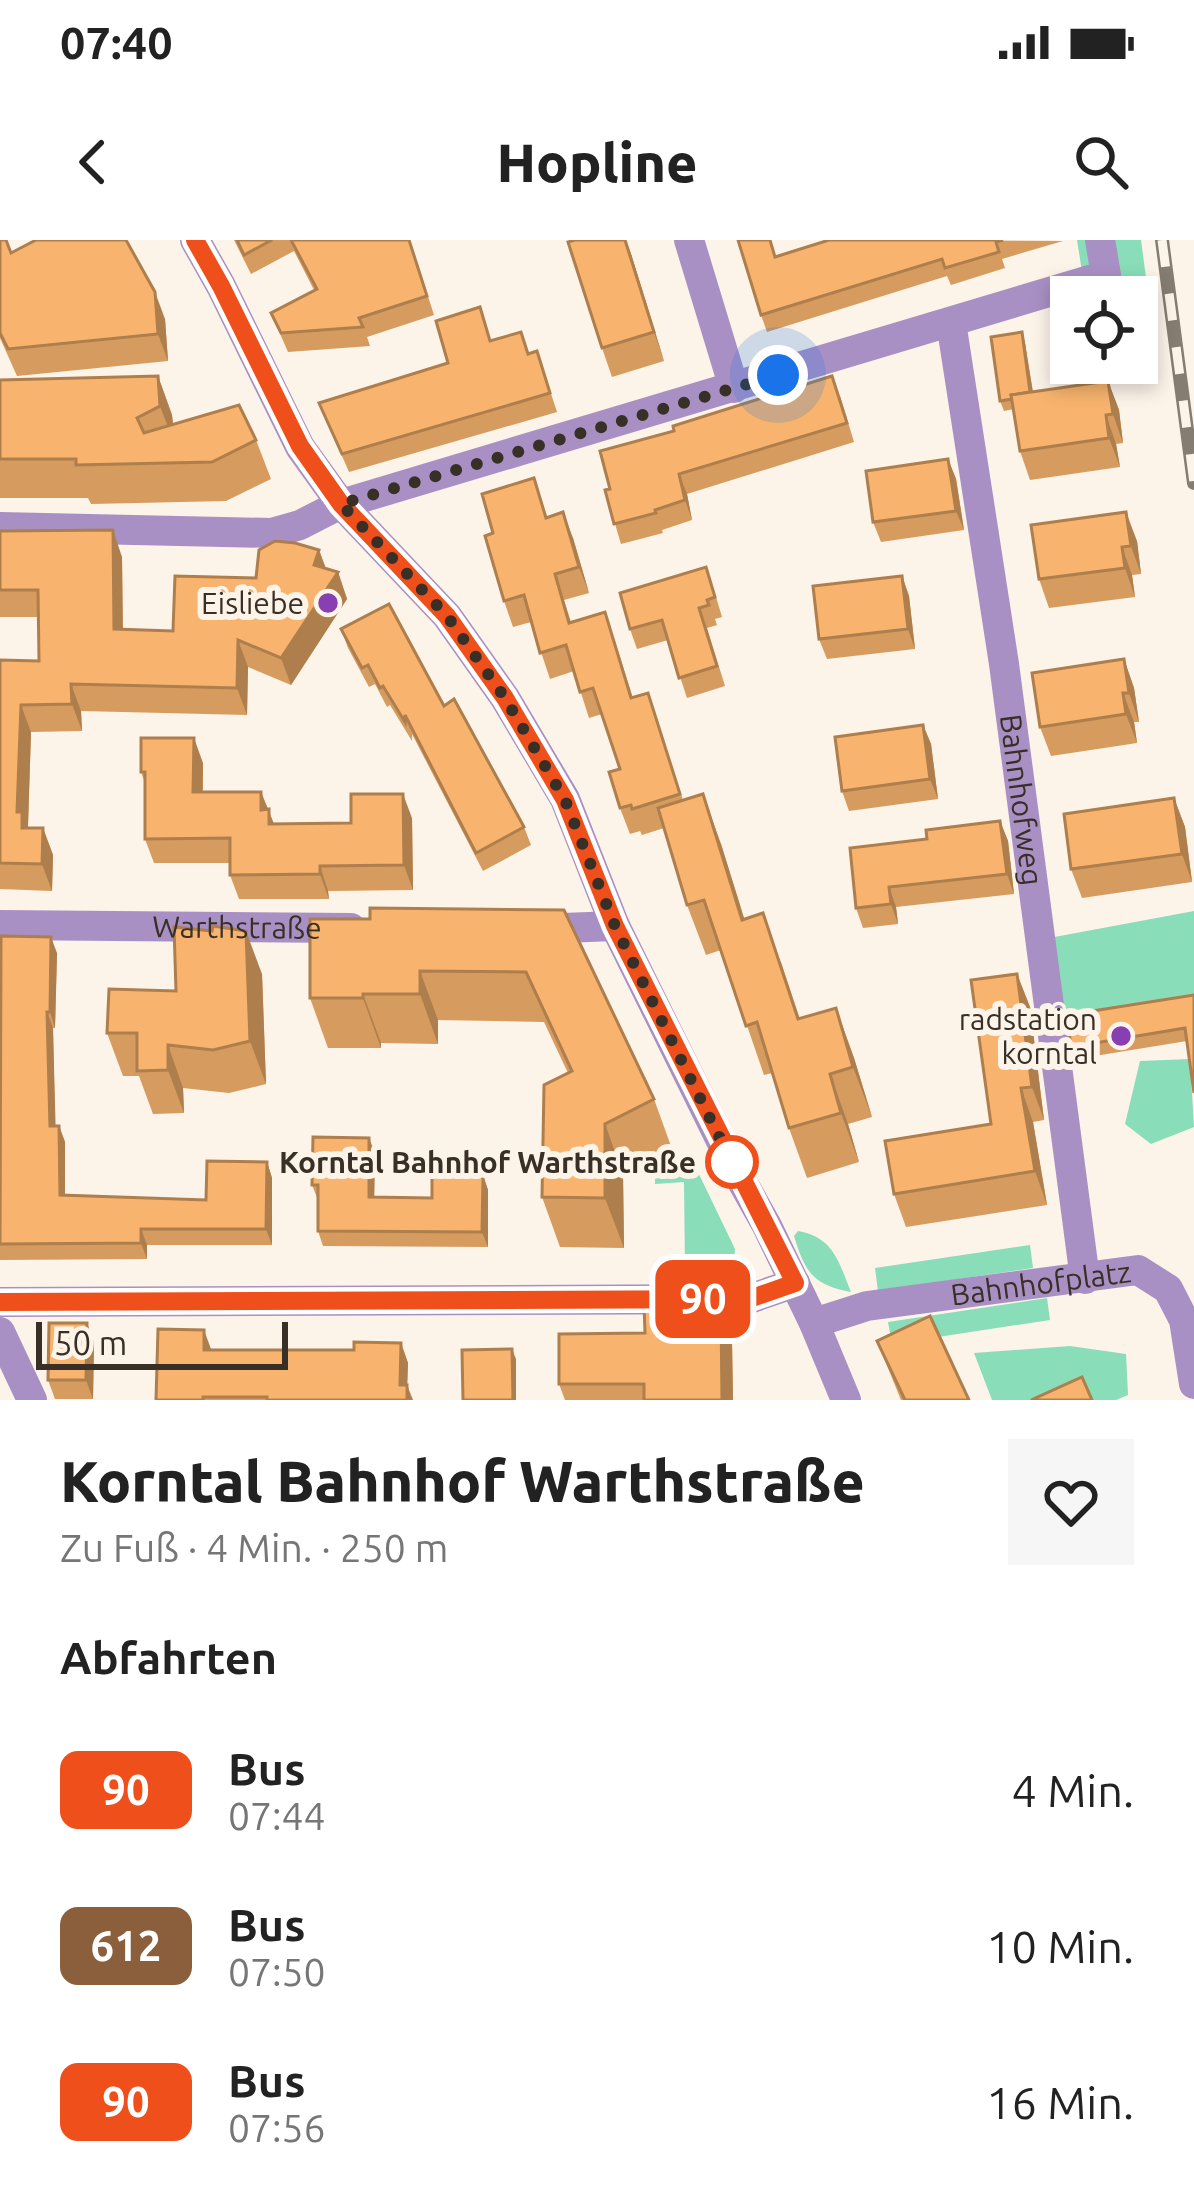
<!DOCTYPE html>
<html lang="de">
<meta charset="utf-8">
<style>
:root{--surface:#fff;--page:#f6f6f6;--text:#222;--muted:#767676}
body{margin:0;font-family:Ubuntu,sans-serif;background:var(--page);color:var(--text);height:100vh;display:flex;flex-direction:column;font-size:45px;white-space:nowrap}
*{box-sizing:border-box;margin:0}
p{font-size:39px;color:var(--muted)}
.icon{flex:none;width:66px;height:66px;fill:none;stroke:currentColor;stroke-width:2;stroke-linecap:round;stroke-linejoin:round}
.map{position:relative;height:1160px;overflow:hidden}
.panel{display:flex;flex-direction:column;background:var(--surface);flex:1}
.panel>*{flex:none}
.badge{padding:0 24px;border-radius:18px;font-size:42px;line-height:78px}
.tools{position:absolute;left:1050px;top:36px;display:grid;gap:24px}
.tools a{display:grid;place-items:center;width:108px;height:108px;border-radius:0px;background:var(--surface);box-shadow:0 6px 18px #0003;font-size:60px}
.scale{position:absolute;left:36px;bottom:30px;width:252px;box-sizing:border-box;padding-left:12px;border:6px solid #382f26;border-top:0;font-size:33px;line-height:42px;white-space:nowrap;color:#382f26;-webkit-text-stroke:9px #fcf3e9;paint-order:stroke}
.you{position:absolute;width:60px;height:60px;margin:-30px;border:9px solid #fff;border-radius:50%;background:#1a73e8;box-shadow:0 0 0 18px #1a73e833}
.map>.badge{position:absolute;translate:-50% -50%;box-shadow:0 0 0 6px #fff}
h2{padding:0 60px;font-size:45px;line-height:108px}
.round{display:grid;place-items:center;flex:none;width:126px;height:126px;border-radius:0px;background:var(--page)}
.headline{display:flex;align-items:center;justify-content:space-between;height:204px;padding:0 60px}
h1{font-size:57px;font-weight:800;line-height:90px}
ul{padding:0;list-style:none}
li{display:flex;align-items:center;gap:36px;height:156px;padding:0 60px}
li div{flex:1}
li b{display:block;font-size:45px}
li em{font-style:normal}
li .badge{min-width:132px;font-weight:700;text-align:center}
.status{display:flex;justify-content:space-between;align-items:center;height:84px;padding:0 60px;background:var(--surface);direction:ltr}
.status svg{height:33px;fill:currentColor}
header{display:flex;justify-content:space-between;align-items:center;height:156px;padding:0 60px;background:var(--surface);font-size:54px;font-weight:800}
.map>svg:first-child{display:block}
</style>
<div class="status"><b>07:40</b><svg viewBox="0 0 49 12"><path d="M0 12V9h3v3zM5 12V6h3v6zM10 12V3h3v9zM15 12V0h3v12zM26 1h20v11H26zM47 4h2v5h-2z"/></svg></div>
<header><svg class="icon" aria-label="back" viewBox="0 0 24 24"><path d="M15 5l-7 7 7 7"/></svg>Hopline<svg class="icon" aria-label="search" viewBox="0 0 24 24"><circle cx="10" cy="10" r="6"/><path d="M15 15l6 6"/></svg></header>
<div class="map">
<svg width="1194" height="1160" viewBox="0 0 1194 1160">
<rect width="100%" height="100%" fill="#fcf3e9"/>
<!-- green -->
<g fill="#89ddb8">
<polygon points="1077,0 1141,0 1149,60 1137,62 1137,57 1086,57"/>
<polygon points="1194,671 1194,762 1045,788 1033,701"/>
<polygon points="1190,819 1194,887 1151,904 1125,884 1140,821"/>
<polygon points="681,920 695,926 735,1009 734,1021 719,1031 685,1030 684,942 655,944 655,928"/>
<path d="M798,991c36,6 41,32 53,61 -38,-7 -46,-20 -57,-56z"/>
<polygon points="1030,1005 1033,1028 878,1051 875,1028"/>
<polygon points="1047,1058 1050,1080 892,1104 888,1082"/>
<polygon points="1070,1106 1126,1114 1128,1155 1116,1160 992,1160 974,1113"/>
</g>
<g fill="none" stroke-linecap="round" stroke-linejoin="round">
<!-- street -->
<g stroke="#a990c4" stroke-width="30">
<polyline points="195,0 221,46 300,207 341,264 447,376 505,458 565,559 615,686 735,929 767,986 814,1083 846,1160"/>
<polyline points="689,0 734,148"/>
<path id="s1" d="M951,82l53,342 81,615"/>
<polyline points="0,287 272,293 300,285 341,264 1106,35 1100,0"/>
<path id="s2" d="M0,685l351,3"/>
<polyline points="537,689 615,686"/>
<polyline points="0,1062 749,1059 795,1043"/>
<path id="s3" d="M814,1083l53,-17 271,-36 30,19 16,31 10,64"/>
<polyline points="0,1092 32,1160"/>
</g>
<!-- rail casing -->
<g stroke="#857c72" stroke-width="14">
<polyline id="rail" points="1162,0 1194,243"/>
</g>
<!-- rail -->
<use href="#rail" stroke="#fcf3e9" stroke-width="9" stroke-dasharray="27" stroke-linecap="butt"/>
</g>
<!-- wall -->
<g fill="#d59b5f">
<polygon points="0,0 11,13 165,79 168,121 17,136 0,98"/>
<polygon points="234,0 410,0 434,75 367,97 370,106 288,112 271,73 314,50 294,11 251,34"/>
<polygon points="829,0 1063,1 1002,19 1005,28 951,45 947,36 767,92 761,75 776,16"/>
<polygon points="631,14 664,121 612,137 602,108"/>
<polygon points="1022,92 1025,103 1033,152 1108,141 1119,170 1123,203 1116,204 1120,227 1030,240 1020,211 1014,169 1004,171 1000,161"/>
<polygon points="491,101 529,114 537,111 557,172 349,232 319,163 448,123"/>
<polygon points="158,136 172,175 173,184 256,200 271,239 226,261 91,264 88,258 0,258 0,140"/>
<polygon points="840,156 854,202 687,254 692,280 662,290 663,293 621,304 605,250"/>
<polygon points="948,219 956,239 964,290 881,302 873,282"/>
<polygon points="534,238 547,277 573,298 589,353 564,360 571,382 614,398 633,458 648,453 683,560 721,604 744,679 781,722 800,779 836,768 854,818 872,877 848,884 859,922 807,938 789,888 772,833 764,835 721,710 706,715 687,665 664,588 642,595 640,591 630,594 620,568 620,529 602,474 589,478 574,431 550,439 531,382 513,387 504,361"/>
<polygon points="0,291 122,317 123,390 173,391 256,338 319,310 326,329 338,332 347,359 291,445 248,427 247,475 81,471 82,491 31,492 28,586 28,588 43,588 53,615 52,651 0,649 0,420 39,421 38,377 0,377"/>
<polygon points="1137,301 1141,334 1132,335 1135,357 1049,368 1039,339"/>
<polygon points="902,336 909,356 915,409 827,419 819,399"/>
<polygon points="713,347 722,377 715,379 717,385 707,388 725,446 687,458 668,400 637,409 630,389"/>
<polygon points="341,389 444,466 524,587 531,605 483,631 412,494 412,501 390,465 387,467 375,444 369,447 348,408"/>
<polygon points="1124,419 1134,448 1139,482 1134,482 1137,503 1051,516 1040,487"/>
<polygon points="923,485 931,504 938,559 849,571 842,551"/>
<polygon points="203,523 203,552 261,552 274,584 351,583 412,578 413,650 328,651 329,659 239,659 230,635 230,623 154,623 145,599 145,543 141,532"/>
<polygon points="1174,558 1185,587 1192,642 1082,658 1071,629"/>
<polygon points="1000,581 1008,601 1014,654 896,667 898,684 863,688 856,668 927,599"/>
<polygon points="564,670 654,859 672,909 623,934 624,1008 560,1007 542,957 568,833 544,782 438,780 438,804 381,803 381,808 328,808 310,758 370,679"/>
<polygon points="57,713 55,788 53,788 55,886 59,886 65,902 65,955 206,960 267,922 272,938 272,1005 147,1005 147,1019 0,1020 0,725"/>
<polygon points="262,734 266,844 229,853 183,848 184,873 153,874 139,836 123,836 107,793 176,751"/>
<polygon points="1017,734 1030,767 1044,880 1033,882 1047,965 906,987 894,954 991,884"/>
<polygon points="1194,755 1187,801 1076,819 1071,807"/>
<polygon points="375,913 374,957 432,958 483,935 488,950 488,1007 323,1006 318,991 318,960 312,945"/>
<polygon points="685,1064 687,1072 721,1071 732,1102 733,1160 565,1160 559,1144 645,1093"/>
<polygon points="87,1083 94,1103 93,1159 55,1159 48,1140"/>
<polygon points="877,1101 969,1160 901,1160"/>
<polygon points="401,1103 408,1123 407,1160 156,1160 211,1110 354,1110"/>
</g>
<!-- shaded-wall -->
<g fill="#ae7e4d">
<polygon points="626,0 631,14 664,121 654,92"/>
<polygon points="155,52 165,79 168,121 158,94"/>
<polygon points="1022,92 1025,103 1035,166 1031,156"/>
<polygon points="158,136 172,175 175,205 160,166"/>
<polygon points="1108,141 1119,170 1123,203 1113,174"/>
<polygon points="1106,175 1116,204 1120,227 1109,198"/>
<polygon points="948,219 956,239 964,290 956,271"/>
<polygon points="679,234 687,254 692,280 685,260"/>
<polygon points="563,272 573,298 589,353 579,327"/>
<polygon points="1126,272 1137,301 1141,334 1131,306"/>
<polygon points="113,290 122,317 123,416 114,389"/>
<polygon points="1122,307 1132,335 1135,357 1125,328"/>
<polygon points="319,310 329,337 314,325"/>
<polygon points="338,332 347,359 291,445 281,418"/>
<polygon points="902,336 909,356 915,409 908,389"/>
<polygon points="238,400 248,427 247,475 237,448"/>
<polygon points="1124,419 1134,448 1139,482 1129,453"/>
<polygon points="71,444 81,471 82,491 72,464"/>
<polygon points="1123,453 1134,482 1137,503 1126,474"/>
<polygon points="21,465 31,492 28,586 32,599 32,615 17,572"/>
<polygon points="923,485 931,504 938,559 930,539"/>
<polygon points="194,498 203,523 202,577 193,552"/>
<polygon points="261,552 278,594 278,608 261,570"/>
<polygon points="403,554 412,578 413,650 404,625"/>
<polygon points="703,554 721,604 760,729 742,680"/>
<polygon points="1174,558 1185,587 1192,642 1182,614"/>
<polygon points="1000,581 1008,601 1014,654 1007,634"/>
<polygon points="43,588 53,615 52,651 42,624"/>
<polygon points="320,626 328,651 329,659 320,634"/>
<polygon points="889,647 896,667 898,684 891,664"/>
<polygon points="246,691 262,734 266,844 250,801"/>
<polygon points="51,697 57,713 55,788 50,772"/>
<polygon points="420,731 438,780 438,804 420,754"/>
<polygon points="1017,734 1030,767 1044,880 1032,847"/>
<polygon points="363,754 381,803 381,808 363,758"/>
<polygon points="836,768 854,818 872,877 853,827"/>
<polygon points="47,772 53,788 56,902 50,886"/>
<polygon points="168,805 183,848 184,873 168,830"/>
<polygon points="830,834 848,884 859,922 841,873"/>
<polygon points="1021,848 1033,882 1047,965 1035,931"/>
<polygon points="605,884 623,934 624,1008 605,958"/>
<polygon points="59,886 65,902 65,971 60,955"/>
<polygon points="369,898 375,913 374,973 369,957"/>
<polygon points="267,922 272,938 272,1005 266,989"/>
<polygon points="483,935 488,950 488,1007 482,992"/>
<polygon points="141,989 147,1005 147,1019 141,1003"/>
<polygon points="721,1071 732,1102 733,1160 722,1160"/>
<polygon points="87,1083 94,1103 93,1159 86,1140"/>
<polygon points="204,1090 211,1109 211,1130 204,1110"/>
<polygon points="401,1103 408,1123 407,1145 413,1160 407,1160 400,1145"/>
<polygon points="512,1109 516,1119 516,1160 513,1160"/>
</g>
<!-- building -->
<g fill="#f8b46e" stroke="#ae7e4d" stroke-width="3">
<polygon points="0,0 6,0 11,13 36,0 126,0 155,52 158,94 8,109 0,93"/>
<polygon points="237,0 272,0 244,15"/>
<polygon points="291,0 409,0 427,56 359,78 363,87 281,93 271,73 317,49"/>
<polygon points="575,0 625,0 654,92 602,108 568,2"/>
<polygon points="738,0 770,0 775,17 829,0 1003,0 996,2 999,12 945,28 942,19 761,75"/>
<polygon points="480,67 490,101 521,92 528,114 537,111 550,153 342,214 319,163 448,123 436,81"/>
<polygon points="1022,92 1030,152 1011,155 1012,159 1000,161 991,97"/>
<polygon points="158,136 160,166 137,178 144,193 239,165 256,200 212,222 76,225 76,219 0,219 0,140"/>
<polygon points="832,136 847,183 679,234 685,260 655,270 656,273 614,284 605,250 610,249 600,211 674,191 673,186"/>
<polygon points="1108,141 1113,174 1106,175 1109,198 1020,211 1011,155"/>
<polygon points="948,219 956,271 873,282 866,231"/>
<polygon points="534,238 546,278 563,272 579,327 555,334 569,383 605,372 631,458 648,453 680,554 632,569 631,565 620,568 609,532 620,529 593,448 580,452 566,405 540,413 524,355 504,361 485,296 493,293 482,254"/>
<polygon points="1126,272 1131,306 1122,307 1125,328 1039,339 1031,285"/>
<polygon points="113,290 114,389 173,391 175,336 256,338 259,310 275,301 295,303 319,310 314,325 338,332 281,418 238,400 237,448 71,444 72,464 21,465 17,572 22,572 22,588 43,588 42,624 0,623 0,420 39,421 38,350 0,350 0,291"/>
<polygon points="706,327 715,357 707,360 709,365 699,368 717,426 679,438 662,380 630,389 620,353"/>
<polygon points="902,336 908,389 819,399 813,346"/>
<polygon points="389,364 444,466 454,459 524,587 476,613 405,475 405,482 383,446 380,448 368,425 362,428 341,389"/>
<polygon points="1124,419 1129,453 1123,453 1126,474 1040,487 1032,433"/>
<polygon points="923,485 930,539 842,551 835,497"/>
<polygon points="141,498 194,498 193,552 261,552 261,570 269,569 269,584 351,583 351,554 403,554 404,625 320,626 320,634 230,635 230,598 145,599 145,532 141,532"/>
<polygon points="703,554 742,680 763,673 798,779 836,768 853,827 830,834 841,873 789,888 757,782 746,786 704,660 687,665 658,568"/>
<polygon points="1174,558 1182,614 1071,629 1064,574"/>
<polygon points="1000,581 1007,634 889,647 891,664 856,668 850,608 927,599 926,590"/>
<polygon points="370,668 564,670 654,859 605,884 605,958 542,957 544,845 572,831 526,732 420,731 420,754 363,754 363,758 310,758 310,679 370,679"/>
<polygon points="213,686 246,691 250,801 213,810 168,805 168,830 137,831 137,793 107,793 109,749 176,751 174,687 212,691"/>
<polygon points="1,696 51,697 50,772 47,772 50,886 59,886 60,955 206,960 207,921 267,922 266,989 141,989 141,1003 0,1004"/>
<polygon points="1017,734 1032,847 1021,848 1035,931 894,954 885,901 991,884 971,740"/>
<polygon points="1194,755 1194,853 1185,788 1071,807 1067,775"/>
<polygon points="313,897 369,898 369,957 432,958 432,934 483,935 482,992 318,991 318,945 312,945"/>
<polygon points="685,1064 684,1072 721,1071 722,1160 644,1160 644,1144 559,1144 559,1094 645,1093 644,1065"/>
<polygon points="930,1076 969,1160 905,1160 877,1101"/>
<polygon points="49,1083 87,1083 86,1140 48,1140"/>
<polygon points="158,1089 204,1090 204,1110 354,1110 354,1102 401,1103 400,1145 407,1145 407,1160 267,1160 267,1157 203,1157 203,1160 156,1160"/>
<polygon points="512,1109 513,1160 463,1160 462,1110"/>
<polygon points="1082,1137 1092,1160 1031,1160"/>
</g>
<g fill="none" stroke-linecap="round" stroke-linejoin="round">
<!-- line casing -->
<g stroke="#fff" stroke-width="27">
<polyline id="line" points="0,1062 749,1059 795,1043 615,686 565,560 505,458 447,376 341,264 300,206 221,46 195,0"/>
</g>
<!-- line -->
<use href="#line" stroke="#ef4f1a" stroke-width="18"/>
<!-- walk -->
<polyline stroke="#382f26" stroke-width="12" stroke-dasharray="0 21.6" points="732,922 735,929 615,686 565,560 505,458 447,376 341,264 778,135"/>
</g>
<!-- markers -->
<g fill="#873fb1" stroke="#fcf3e9" stroke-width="4.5">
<circle cx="328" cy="363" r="12"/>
<circle cx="1121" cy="796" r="12"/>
</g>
<circle fill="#fff" stroke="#ef4f1a" stroke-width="6" cx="732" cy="922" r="24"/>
<g text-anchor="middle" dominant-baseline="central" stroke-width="12" stroke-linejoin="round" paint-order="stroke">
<!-- poi labels -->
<g font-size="30" fill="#382f26" stroke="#fcf3e9" text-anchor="end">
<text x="304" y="363">Eisliebe</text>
<text x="1097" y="779">radstation<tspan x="1097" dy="34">korntal</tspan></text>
</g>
<!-- street labels -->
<g font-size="30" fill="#382f26" stroke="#fcf3e9">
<text stroke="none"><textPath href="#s1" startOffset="483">Bahnhofweg</textPath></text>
<text stroke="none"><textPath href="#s2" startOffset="237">Warthstraße</textPath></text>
<text stroke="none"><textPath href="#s3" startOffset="231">Bahnhofplatz</textPath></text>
</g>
<!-- stop labels -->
<g font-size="30" font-weight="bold" fill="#382f26" stroke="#fcf3e9" text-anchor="end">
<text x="696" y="922">Korntal Bahnhof Warthstraße</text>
</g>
</g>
</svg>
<div class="tools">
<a><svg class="icon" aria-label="locate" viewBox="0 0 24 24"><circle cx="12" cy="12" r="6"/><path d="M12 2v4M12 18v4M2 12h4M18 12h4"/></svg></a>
</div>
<div class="scale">50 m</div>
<div class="you" style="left:778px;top:135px"></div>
<b class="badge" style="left:703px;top:1059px;background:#ef4f1a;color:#fff">90</b>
</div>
<section class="panel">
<div class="headline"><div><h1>Korntal Bahnhof Warthstraße</h1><p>Zu Fuß · 4 Min. · 250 m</p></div><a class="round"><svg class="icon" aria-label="heart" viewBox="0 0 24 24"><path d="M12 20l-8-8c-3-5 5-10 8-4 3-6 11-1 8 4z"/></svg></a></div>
<h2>Abfahrten</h2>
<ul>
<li><span class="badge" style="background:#ef4f1a;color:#fff">90</span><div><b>Bus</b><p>07:44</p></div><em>4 Min.</em></li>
<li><span class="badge" style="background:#8b5e3c;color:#fff">612</span><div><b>Bus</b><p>07:50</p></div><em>10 Min.</em></li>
<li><span class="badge" style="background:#ef4f1a;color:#fff">90</span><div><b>Bus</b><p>07:56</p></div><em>16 Min.</em></li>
</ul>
</section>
